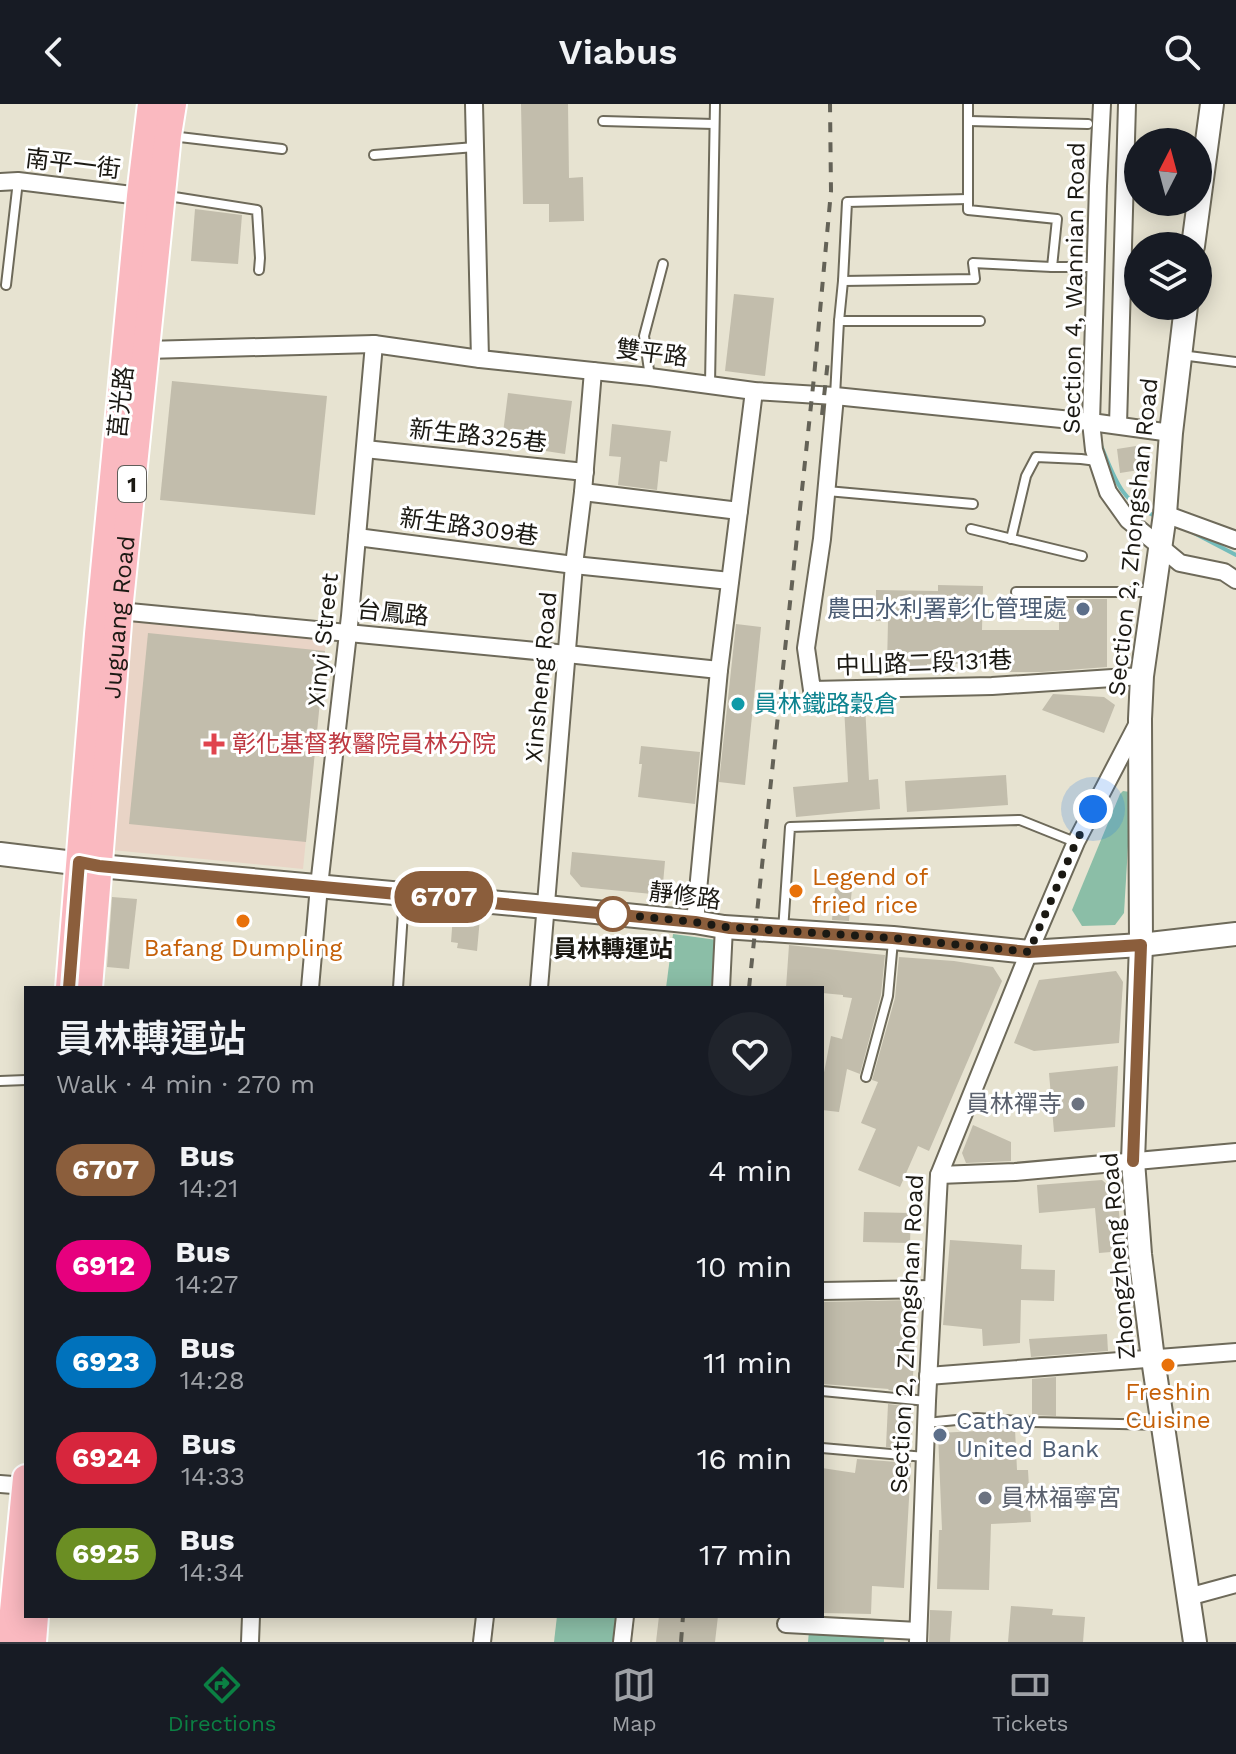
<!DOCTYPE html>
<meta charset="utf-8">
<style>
:root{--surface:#171b24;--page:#20242c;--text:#f1f3f6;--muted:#9ea1a6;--line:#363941;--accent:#0b8043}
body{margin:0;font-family:"Work Sans","Noto Sans TC",sans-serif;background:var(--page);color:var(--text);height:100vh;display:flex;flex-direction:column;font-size:30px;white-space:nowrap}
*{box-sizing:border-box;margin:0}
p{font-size:26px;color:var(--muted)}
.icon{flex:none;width:44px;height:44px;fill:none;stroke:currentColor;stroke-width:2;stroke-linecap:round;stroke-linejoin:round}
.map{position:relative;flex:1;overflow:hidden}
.drawer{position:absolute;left:24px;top:882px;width:800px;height:632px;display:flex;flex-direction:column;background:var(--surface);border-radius:0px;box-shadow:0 4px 20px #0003}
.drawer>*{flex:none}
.badge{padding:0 16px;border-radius:26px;font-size:28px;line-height:52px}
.needle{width:52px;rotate:6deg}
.tools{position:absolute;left:1124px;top:24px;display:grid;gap:16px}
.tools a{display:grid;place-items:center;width:88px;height:88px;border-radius:50%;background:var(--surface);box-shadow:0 4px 20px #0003;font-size:40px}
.you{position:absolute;width:40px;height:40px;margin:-20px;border:6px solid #fff;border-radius:50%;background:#1a73e8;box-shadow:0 0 0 12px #1a73e833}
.map>.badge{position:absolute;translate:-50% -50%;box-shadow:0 0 0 4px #fff}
.round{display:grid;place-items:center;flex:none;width:84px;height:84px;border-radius:42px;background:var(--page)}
.head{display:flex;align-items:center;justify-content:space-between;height:136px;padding:0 32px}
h1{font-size:38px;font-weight:600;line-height:60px}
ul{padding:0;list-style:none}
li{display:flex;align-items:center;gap:24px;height:96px;padding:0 32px}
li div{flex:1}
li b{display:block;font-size:30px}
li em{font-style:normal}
li .badge{min-width:88px;font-weight:700;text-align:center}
header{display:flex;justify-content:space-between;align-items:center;height:104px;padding:0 32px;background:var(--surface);font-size:36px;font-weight:600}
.dock{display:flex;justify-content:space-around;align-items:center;height:112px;border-top:2px solid var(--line);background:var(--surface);font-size:22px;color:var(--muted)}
.dock a{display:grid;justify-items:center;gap:4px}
.dock .active{color:var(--accent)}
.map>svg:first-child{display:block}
</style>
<header><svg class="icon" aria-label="back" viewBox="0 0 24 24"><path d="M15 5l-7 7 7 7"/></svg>Viabus<svg class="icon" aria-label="search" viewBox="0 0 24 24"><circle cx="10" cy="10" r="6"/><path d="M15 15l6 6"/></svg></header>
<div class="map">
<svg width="1236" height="1538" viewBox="0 0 1236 1538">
<rect width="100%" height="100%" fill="#e7e3d1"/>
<!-- medical -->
<polygon fill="#e9d4c6" points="125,517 326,536 303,765 102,745"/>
<!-- green -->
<g fill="#8bbea7">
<polygon points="1123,687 1130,688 1131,692 1124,809 1115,821 1082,822 1072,806 1120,690"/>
<polygon points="673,830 717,836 711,884 666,884"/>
<polygon points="557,1512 617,1512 613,1538 554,1538"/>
<polygon points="809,1527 884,1532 884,1538 808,1538"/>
</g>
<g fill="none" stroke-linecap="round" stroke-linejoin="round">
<!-- stream -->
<g stroke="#74bcbb" stroke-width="4">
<path d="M1100,339c14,33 20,59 55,73"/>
<polyline points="1192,428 1236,451"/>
</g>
</g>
<!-- building -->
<g fill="#c2bdac">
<polygon points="521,0 568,0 569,74 583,73 584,117 549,118 549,100 523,100"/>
<polygon points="195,105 242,111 238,160 191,157"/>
<polygon points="734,190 774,194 765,272 725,267"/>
<polygon points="172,277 327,292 315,411 160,396"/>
<polygon points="508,289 572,297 565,350 539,346 539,342 502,337"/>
<polygon points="612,320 671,327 667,358 660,357 657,386 618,381 621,353 609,352"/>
<polygon points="1136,342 1139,366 1120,369 1117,345"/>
<polygon points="938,481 983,482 982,526 1059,526 1059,495 1107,495 1107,563 1042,568 993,568 993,560 927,560 927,562 887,562 888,517 876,517 876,486 938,487"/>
<polygon points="736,520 761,523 745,681 719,678"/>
<polygon points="148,529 325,547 306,738 129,720"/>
<polygon points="1053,590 1104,593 1115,601 1104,629 1042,606"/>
<polygon points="865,601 869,676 878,675 880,705 796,713 793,683 848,678 844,602"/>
<polygon points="641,642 700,648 695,700 638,693 642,660 639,660"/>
<polygon points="1006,671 1008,701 907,708 905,677"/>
<polygon points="572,748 665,757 662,791 581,783 570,770"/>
<polygon points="836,772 853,773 849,817 832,816"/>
<polygon points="112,793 137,795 129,865 107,863"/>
<polygon points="453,811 480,814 477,847 457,844 458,839 451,838"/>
<polygon points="789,841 885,851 881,891 860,970 847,965 839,1008 822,1006 822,979 831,932 842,935 852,894 843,893 843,891 822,889 822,884 786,884"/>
<polygon points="899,853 954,857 993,863 1002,877 929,1047 918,1042 900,1083 858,1066 876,1025 861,1019 878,978 872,976 895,894"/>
<polygon points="1116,867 1123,878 1119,939 1034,947 1014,939 1039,876"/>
<polygon points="1118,962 1115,1023 1054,1028 1049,969"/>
<polygon points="973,1021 1011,1038 1011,1057 966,1059 962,1049"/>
<polygon points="1102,1076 1117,1089 1123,1147 1099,1149 1095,1104 1039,1109 1037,1081"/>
<polygon points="864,1108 911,1109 910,1139 863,1138"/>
<polygon points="950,1136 1022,1141 1021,1165 1055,1166 1054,1197 1021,1196 1020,1239 983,1242 982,1225 943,1221"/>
<polygon points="913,1196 917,1201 912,1289 888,1286 889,1285 822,1280 822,1198"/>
<polygon points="1107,1230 1108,1247 1031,1253 1029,1235"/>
<polygon points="1056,1273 1056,1312 1032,1311 1032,1275"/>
<polygon points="888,1300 913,1303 911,1345 886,1343"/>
<polygon points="1015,1325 1017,1366 1028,1366 1031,1418 991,1420 989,1486 937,1485 939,1426 942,1426 938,1329"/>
<polygon points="857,1355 911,1359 904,1484 872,1482 871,1510 822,1509 822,1364 855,1369"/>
<polygon points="1011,1502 1053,1505 1052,1511 1085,1513 1083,1538 1008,1538"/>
<polygon points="930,1506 952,1507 950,1538 929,1538"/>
<polygon points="659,1512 718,1512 715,1538 656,1538"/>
</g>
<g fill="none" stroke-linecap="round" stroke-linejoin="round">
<!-- lane casing -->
<g stroke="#6e6a5a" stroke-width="12">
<g id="lane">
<polyline points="968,0 968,106 1057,115 1052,163 1095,163"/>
<polyline points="603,17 714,20"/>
<polyline points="969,17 1088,20"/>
<polyline points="171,32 282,45"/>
<polyline points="374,51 475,43"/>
<polyline points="168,92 257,106 260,154 259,166"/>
<polyline points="968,95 847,98 843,177 975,175 973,159 1052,163"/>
<polyline points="6,181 18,77"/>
<polyline points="839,217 980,217"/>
<polyline points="1181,251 1236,258"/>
<polyline points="650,273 644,232 663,160"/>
<polyline points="710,280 715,0"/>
<polyline points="835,292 839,217 843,177"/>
<polyline points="827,387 973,400"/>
<polyline points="971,425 1082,452"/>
<polyline points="1011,435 1026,372 1036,353 1081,355 1097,357"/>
<polyline points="1016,488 1151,488"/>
<polyline points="783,827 790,723 1020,716 1075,738"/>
<polyline points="398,884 404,793"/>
<polyline points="866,973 888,892 893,837"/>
<polyline points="0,977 26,976"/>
<polyline points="822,1287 927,1297"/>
<polyline points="926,1319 977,1314 1033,1318 1162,1321"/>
<polyline points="822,1344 925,1353"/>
</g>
</g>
<!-- street casing -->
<g stroke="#6e6a5a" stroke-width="20">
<g id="street">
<polyline points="474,0 480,255"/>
<polyline points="1102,0 1098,82 1091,318 1094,346 1108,388 1128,416 1180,459 1224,468 1236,476"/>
<polyline points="0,78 18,77 140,92"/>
<polyline points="138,245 146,246 374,240 480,255 650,273 754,287 835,292 1091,318 1171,329"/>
<polyline points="835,292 822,435 806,544 812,586 992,582 1142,572"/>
<polyline points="1118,321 1127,0"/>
<polyline points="365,345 585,368"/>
<polyline points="583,388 739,407"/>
<polyline points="1165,410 1236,436"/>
<polyline points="357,433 574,461 730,477"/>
<polyline points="119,507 567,550 719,566"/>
<polyline points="695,818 719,566 754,287"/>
<polyline points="310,884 319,782 350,512 374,240"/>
<polyline points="539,884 574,461 583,388 593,267"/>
<polyline points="721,884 724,823"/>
<polyline points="939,1071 1015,1068 1236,1048"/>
<polyline points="822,1187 932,1185"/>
<polyline points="928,1272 1236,1248"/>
<polyline points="0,1380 26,1382"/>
<polyline points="1188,1493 1236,1480"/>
<polyline points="786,1520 918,1527"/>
<polyline points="250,1538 251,1512"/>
<polyline points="482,1538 485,1512"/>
<polyline points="622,1538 625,1512"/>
<polyline points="918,1538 927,1297 939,1071 1029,848 1076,738 1138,619"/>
</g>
</g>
<!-- secondary casing -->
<g stroke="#6e6a5a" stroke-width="26">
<g id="secondary">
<polyline points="1193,142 1212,0"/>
<polyline points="1186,202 1171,329 1165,410 1142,572 1140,615 1141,841 1133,1057 1140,1150 1153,1255 1195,1538"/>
<polyline points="0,750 99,762 546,803 695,818 724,823 893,834 1029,848 1141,841 1236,830"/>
</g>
</g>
<!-- primary casing -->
<g stroke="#fff" stroke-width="30">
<g id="primary">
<polyline points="69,884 98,530 140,92 151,0"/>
<path id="s1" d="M89,884l30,-377 49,-476 5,-31"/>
<polyline points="10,1538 26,1374"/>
<polyline points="33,1538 35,1512"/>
</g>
</g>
<!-- lane -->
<use href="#lane" stroke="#fff" stroke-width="8"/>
<!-- street -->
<use href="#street" stroke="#fff" stroke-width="16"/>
<!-- secondary -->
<use href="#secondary" stroke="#fff" stroke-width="22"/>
<!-- primary -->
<use href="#primary" stroke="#fab9c0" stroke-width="26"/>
<!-- rail -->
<g stroke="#646257" stroke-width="4" stroke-dasharray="10 10" stroke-linecap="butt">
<polyline points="822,311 828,256"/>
<polyline points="749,884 814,273 831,87 830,0"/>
<polyline points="681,1538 683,1512"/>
</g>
</g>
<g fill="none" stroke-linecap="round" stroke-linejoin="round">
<!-- line casing -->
<g stroke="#fff" stroke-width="18">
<polyline id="line" points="69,884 79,758 99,762 695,818 730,824 893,834 1029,848 1141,841 1133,1057"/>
</g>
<!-- line -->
<use href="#line" stroke="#8b5e3c" stroke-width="12"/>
<!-- walk -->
<polyline stroke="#1b1913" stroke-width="8" stroke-dasharray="0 14.4" points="613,810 605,809 695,818 724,823 893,834 1029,848 1076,738 1093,705"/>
</g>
<!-- markers -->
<g fill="#5c6f8a" stroke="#fff" stroke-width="3">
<circle cx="1083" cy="505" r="8"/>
<circle cx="940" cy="1331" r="8"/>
</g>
<circle fill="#0f9aa8" stroke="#fff" stroke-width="3" cx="738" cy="600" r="8"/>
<path fill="#e0444e" stroke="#fff" stroke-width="3" d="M210 628h8v8h8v8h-8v8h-8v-8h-8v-8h8z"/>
<g fill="#e8710a" stroke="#fff" stroke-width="3">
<circle cx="796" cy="787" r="8"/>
<circle cx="243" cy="817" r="8"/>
<circle cx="1168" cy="1261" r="8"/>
</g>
<circle fill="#fff" stroke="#8b5e3c" stroke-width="4" cx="613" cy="810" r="16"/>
<g fill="#6b7280" stroke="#fff" stroke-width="3">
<circle cx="1078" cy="1000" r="8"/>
<circle cx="985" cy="1394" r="8"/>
</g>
<g text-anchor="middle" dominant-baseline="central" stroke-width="6" stroke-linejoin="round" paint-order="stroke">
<!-- shield labels -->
<rect fill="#fff" stroke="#5f5e5a" stroke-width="2" x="118" y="362" width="28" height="36" rx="6"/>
<g font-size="22" font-weight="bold" fill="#1b1913">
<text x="132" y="380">1</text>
</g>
<!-- street labels -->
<g font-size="24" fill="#1b1913" stroke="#fff">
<text transform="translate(73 60) rotate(7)">南平一街</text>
<text transform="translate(1074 184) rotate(-89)">Section 4, Wannian Road</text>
<text transform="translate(652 249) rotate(7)">雙平路</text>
<text transform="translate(121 298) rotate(-84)">莒光路</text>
<text transform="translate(478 332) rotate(6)">新生路325巷</text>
<text transform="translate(469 423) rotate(8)">新生路309巷</text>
<text transform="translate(1133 433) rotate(-84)">Section 2, Zhongshan Road</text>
<text transform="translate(393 509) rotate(6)">台鳳路</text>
<text stroke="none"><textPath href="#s1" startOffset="372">Juguang Road</textPath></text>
<text transform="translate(323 536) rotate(-84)">Xinyi Street</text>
<text transform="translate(924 559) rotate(-2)">中山路二段131巷</text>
<text transform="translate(541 573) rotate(-85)">Xinsheng Road</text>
<text transform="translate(685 792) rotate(7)">靜修路</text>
<text transform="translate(1118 1152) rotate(-95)">Zhongzheng Road</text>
<text transform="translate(907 1230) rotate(-87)">Section 2, Zhongshan Road</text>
</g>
<!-- service labels -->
<g font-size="24" fill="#4e5e75" stroke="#fff" text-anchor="end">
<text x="1067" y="505">農田水利署彰化管理處</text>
<text x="956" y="1317" text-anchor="start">Cathay<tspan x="956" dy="28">United Bank</tspan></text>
</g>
<!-- culture labels -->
<g font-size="24" fill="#0d838f" stroke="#fff" text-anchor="start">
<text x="754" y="600">員林鐵路穀倉</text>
</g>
<!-- health labels -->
<g font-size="24" fill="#be3a42" stroke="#fff" text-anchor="start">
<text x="232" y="640">彰化基督教醫院員林分院</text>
</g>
<!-- food labels -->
<g font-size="24" fill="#c56008" stroke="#fff">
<text x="812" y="773" text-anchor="start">Legend of<tspan x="812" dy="28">fried rice</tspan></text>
<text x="243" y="844">Bafang Dumpling</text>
<text x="1168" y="1288">Freshin<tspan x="1168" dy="28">Cuisine</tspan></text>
</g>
<!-- stop labels -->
<g font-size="24" font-weight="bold" fill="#1b1913" stroke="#fff">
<text x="613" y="845">員林轉運站</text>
</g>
<!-- worship labels -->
<g font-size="24" fill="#5b616d" stroke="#fff" text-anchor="end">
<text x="1062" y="1000">員林禪寺</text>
<text x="1001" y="1394" text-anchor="start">員林福寧宮</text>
</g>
</g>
</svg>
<div class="tools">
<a><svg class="needle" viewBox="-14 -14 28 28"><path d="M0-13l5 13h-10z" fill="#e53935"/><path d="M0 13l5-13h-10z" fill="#9ea1a6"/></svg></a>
<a><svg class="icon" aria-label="layers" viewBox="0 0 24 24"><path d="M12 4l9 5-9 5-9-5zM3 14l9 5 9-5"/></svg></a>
</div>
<div class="you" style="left:1093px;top:705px"></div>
<b class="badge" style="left:444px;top:793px;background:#8b5e3c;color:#fff">6707</b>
<section class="drawer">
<div class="head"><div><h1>員林轉運站</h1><p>Walk · 4 min · 270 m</p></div><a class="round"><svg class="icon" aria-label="heart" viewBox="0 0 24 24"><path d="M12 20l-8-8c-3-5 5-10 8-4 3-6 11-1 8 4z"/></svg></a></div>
<ul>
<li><span class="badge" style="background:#8b5e3c;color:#fff">6707</span><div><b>Bus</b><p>14:21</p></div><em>4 min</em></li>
<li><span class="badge" style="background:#e6007e;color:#fff">6912</span><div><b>Bus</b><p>14:27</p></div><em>10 min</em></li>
<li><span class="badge" style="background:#0072bc;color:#fff">6923</span><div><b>Bus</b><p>14:28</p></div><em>11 min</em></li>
<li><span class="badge" style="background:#d7263d;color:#fff">6924</span><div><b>Bus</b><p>14:33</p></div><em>16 min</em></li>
<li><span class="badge" style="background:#6b8e23;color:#fff">6925</span><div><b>Bus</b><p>14:34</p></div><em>17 min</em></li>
</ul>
</section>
</div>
<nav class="dock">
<a class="active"><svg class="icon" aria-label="directions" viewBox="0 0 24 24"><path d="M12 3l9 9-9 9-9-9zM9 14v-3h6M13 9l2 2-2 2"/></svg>Directions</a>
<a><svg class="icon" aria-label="map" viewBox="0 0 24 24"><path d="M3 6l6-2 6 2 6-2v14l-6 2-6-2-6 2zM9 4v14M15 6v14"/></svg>Map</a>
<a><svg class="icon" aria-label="tickets" viewBox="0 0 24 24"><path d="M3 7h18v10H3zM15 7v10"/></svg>Tickets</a>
</nav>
